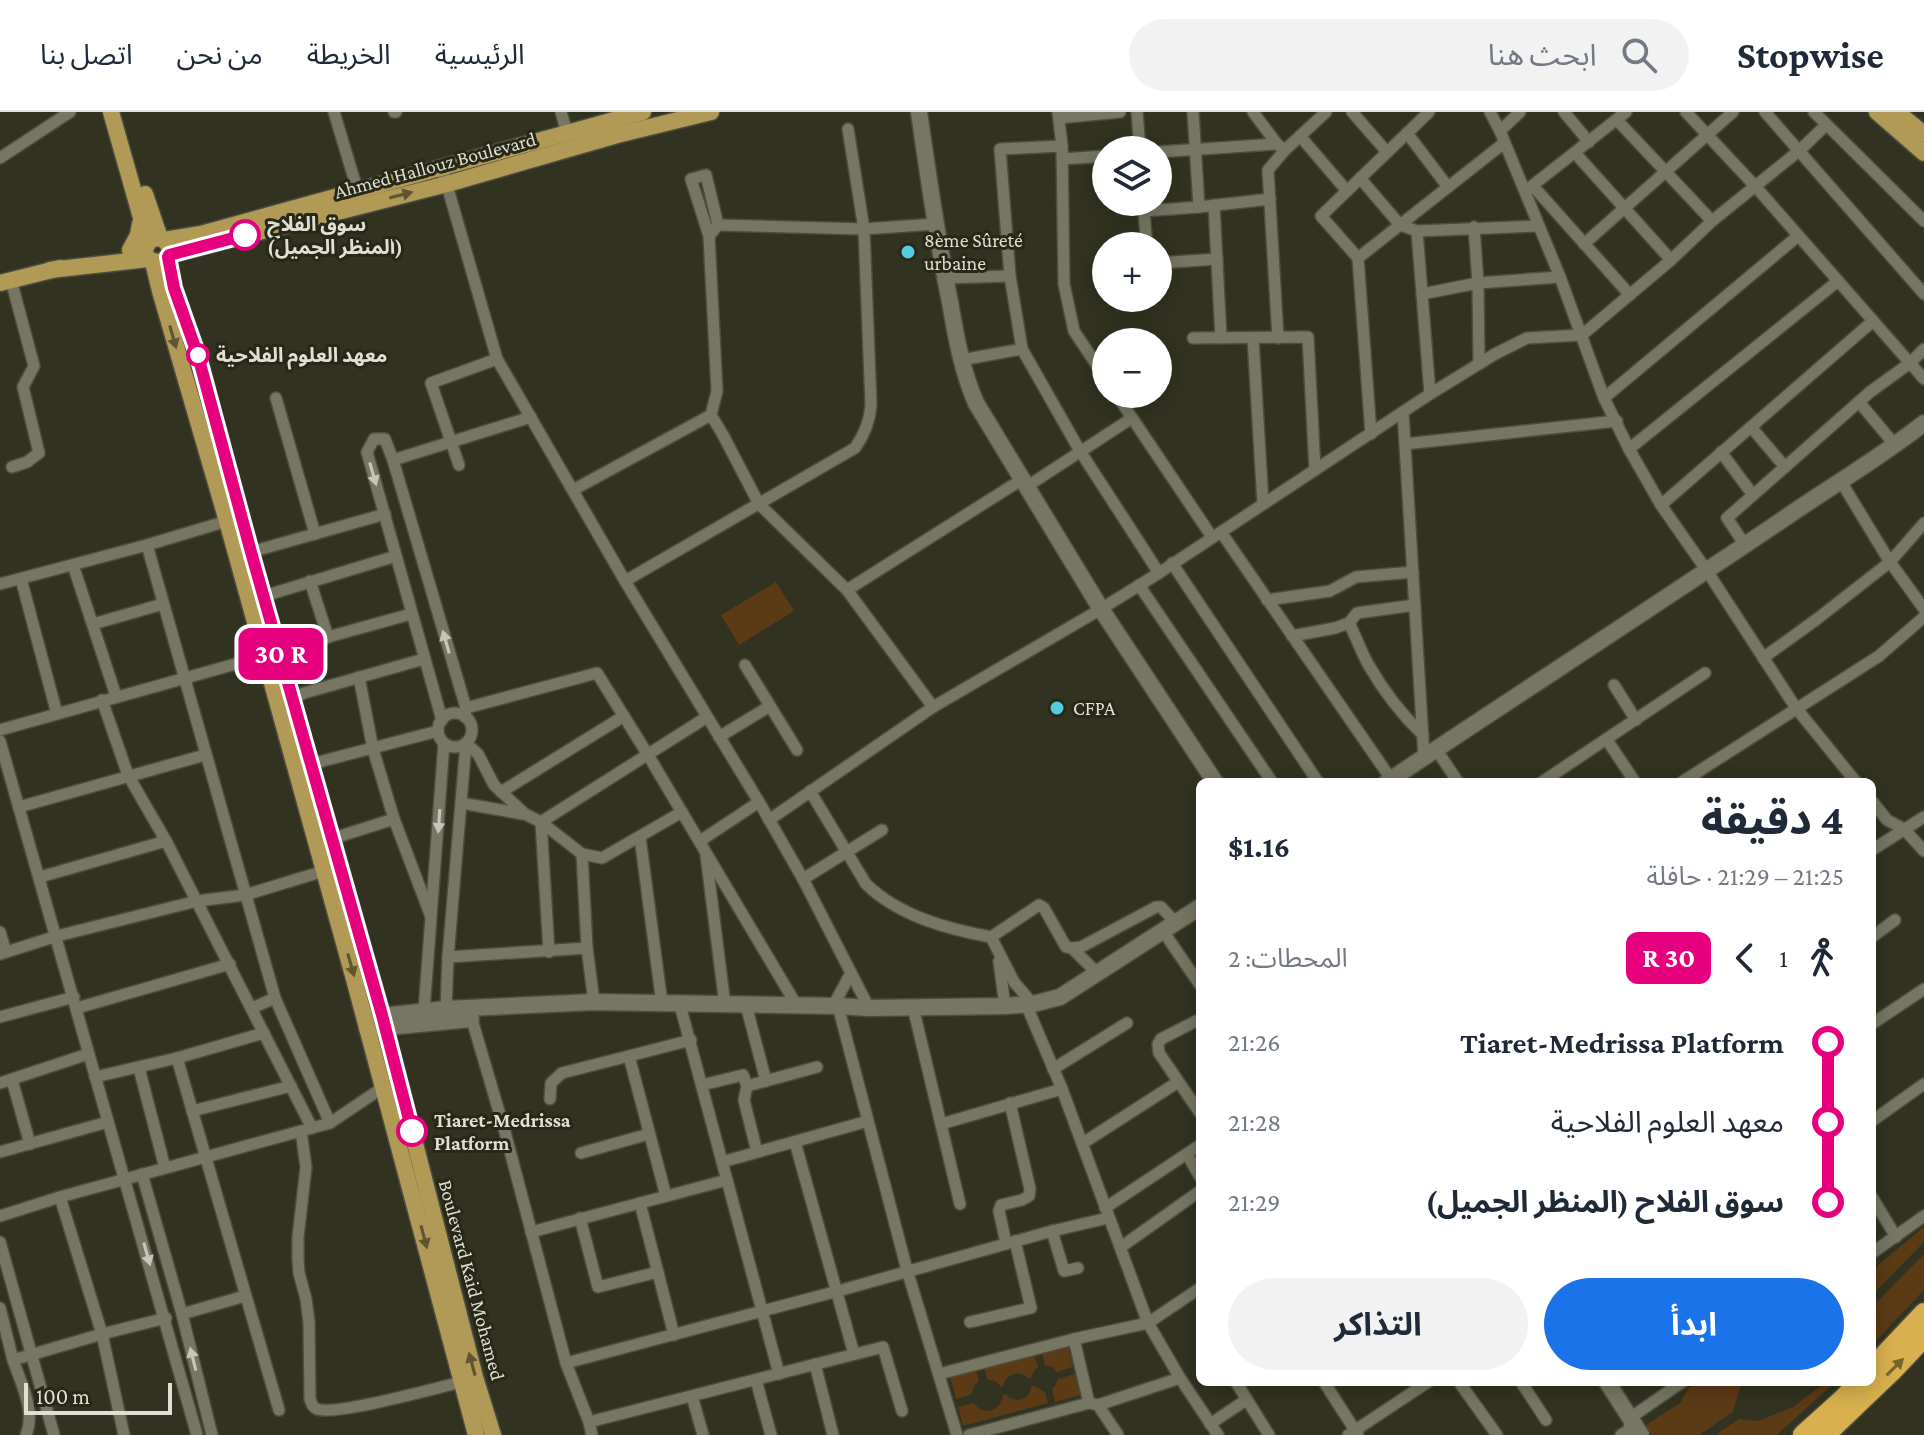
<!DOCTYPE html>
<html lang="ar">
<meta charset="utf-8">
<style>
:root{--surface:#fff;--page:#f2f2f3;--text:#1f2937;--muted:#747a83;--line:#e0e1e3;--accent:#1a73e8}
body{margin:0;font-family:"Crimson Pro","Noto Sans Arabic",serif;background:var(--page);color:var(--text);direction:rtl;height:100vh;display:flex;flex-direction:column;font-size:30px;white-space:nowrap}
*{box-sizing:border-box;margin:0}
p{font-size:26px;color:var(--muted)}
.icon{flex:none;width:44px;height:44px;fill:none;stroke:currentColor;stroke-width:2;stroke-linecap:round;stroke-linejoin:round}
.map{position:relative;flex:1;overflow:hidden;direction:ltr}
.side{position:absolute;left:1196px;top:666px;width:680px;height:608px;display:flex;flex-direction:column;background:var(--surface);border-radius:12px;box-shadow:0 4px 20px #0003;direction:rtl}
.side>*{flex:none}
.badge{padding:0 16px;border-radius:12px;font-size:28px;line-height:52px}
.tools{position:absolute;left:1092px;top:24px;display:grid;gap:16px}
.tools a{display:grid;place-items:center;width:80px;height:80px;border-radius:50%;background:var(--surface);box-shadow:0 4px 20px #0003;font-size:40px}
.scale{position:absolute;left:24px;bottom:20px;width:148px;box-sizing:border-box;padding-left:8px;border:4px solid #dfdfd4;border-top:0;font-size:22px;line-height:28px;white-space:nowrap;color:#dfdfd4;-webkit-text-stroke:6px #282817;paint-order:stroke}
.map>.badge{position:absolute;translate:-50% -50%;box-shadow:0 0 0 4px #fff}
.legs{display:flex;align-items:center;gap:12px;height:88px;padding:0 32px;font-size:26px}
.legs p{margin-inline-start:auto}
.summary{display:flex;align-items:center;justify-content:space-between;height:136px;padding:0 32px}
h1{font-size:44px;font-weight:700;line-height:60px}
.cta{display:flex;gap:16px;margin-top:auto;padding:16px 32px}
.cta a{flex:1;height:92px;border-radius:48px;background:var(--accent);color:#fff;font-size:32px;font-weight:700;line-height:92px;text-align:center}
.cta a+a{background:var(--page);color:var(--text)}
ul{padding:0 32px;list-style:none}
li{display:flex;align-items:center;gap:28px;height:80px;font-size:30px}
li i{display:grid;place-items:center;width:12px;height:100%;margin:0 10px;background:currentColor}
li i::after{content:'';width:20px;height:20px;margin:-10px;border:6px solid;border-radius:50%;background:var(--surface)}
li p{margin-inline-start:auto}
li:first-child i{background:linear-gradient(#0000 50%,currentColor 0)}
li:last-child i{background:linear-gradient(currentColor 50%,#0000 0)}
header{display:flex;align-items:center;gap:48px;box-sizing:border-box;height:112px;padding:0 40px;background:var(--surface);border-bottom:2px solid var(--line)}
header strong{font-size:38px}
nav{display:flex;gap:44px;margin-inline-start:auto;font-size:28px}
.search{width:560px;height:72px;background:var(--page);display:flex;align-items:center;gap:20px;box-sizing:border-box;padding:0 28px;border-radius:44px;color:var(--muted);font-size:30px}
.map>svg:first-child{display:block}
</style>
<header>
<strong>Stopwise</strong>
<div class="search"><svg class="icon" aria-label="search" viewBox="0 0 24 24"><circle cx="10" cy="10" r="6"/><path d="M15 15l6 6"/></svg>ابحث هنا</div>
<nav><a>الرئيسية</a><a>الخريطة</a><a>من نحن</a><a>اتصل بنا</a></nav>
</header>
<div class="map">
<svg width="1924" height="1323" viewBox="0 0 1924 1323">
<rect width="100%" height="100%" fill="#323221"/>
<!-- green -->
<g fill="#5b3a16">
<polygon points="776,470 794,499 739,533 721,503"/>
<polygon points="1924,1115 1924,1130 1872,1183 1872,1158"/>
<polygon points="1924,1142 1924,1178 1872,1233 1872,1195"/>
<polygon points="1068,1234 1073,1255 1057,1260 1053,1255 1045,1253 1042,1240"/>
<path d="M1034,1242l4,13 -4,3 -3,8 -2,1c-10,-10 -22,-6 -26,7l-2,1 -4,-5 -10,-3 -3,-12z"/>
<polygon points="976,1258 979,1269 974,1274 971,1283 956,1287 950,1264"/>
<polygon points="1075,1262 1081,1283 1055,1290 1052,1277 1055,1274 1058,1267"/>
<polygon points="1698,1270 1743,1270 1740,1276 1733,1300 1699,1323 1652,1323 1646,1313 1680,1291 1689,1276"/>
<polygon points="1826,1270 1835,1270 1777,1323 1715,1323 1739,1307 1758,1309 1793,1295"/>
<path d="M1034,1274l11,6 3,11 -85,23 -5,-19 15,-4c11,13 27,9 30,-8l2,-1c10,10 24,7 26,-7z"/>
</g>
<g fill="none" stroke-linecap="round" stroke-linejoin="round">
<!-- street casing -->
<g stroke="#4d4d3f" stroke-width="14">
<g id="street">
<polyline points="334,0 358,80"/>
<polyline points="394,0 396,0"/>
<polyline points="561,0 567,21"/>
<polyline points="1058,0 1062,34 1064,172 1074,219 1106,267"/>
<polyline points="1137,0 1140,38"/>
<polyline points="1193,0 1199,95"/>
<polyline points="1253,0 1277,32 1285,38 1268,58 1278,226"/>
<polyline points="1352,0 1387,40"/>
<polyline points="1490,0 1500,19 1560,165 1604,286 1629,337 1661,393 1707,459 1796,596 1856,670"/>
<polyline points="1564,0 1589,30"/>
<polyline points="1686,0 1755,74 1924,267"/>
<polyline points="1765,0 1924,182"/>
<polyline points="1814,0 1924,109"/>
<polyline points="1059,6 1120,0"/>
<polyline points="1617,8 1712,109"/>
<polyline points="1500,19 1520,0"/>
<polyline points="1407,21 1448,75"/>
<polyline points="1300,24 1347,79"/>
<polyline points="1062,34 1000,37 1010,164 1022,237 1080,339 1159,461"/>
<polyline points="1285,38 1326,0"/>
<polyline points="1158,40 1277,32"/>
<polyline points="1575,41 1671,148"/>
<polyline points="0,46 70,0"/>
<polyline points="1062,47 1106,44"/>
<polyline points="442,56 497,247 625,469 759,690 803,767 869,896"/>
<polyline points="1360,66 1400,113 1417,119 1430,282"/>
<polyline points="1533,74 1630,183"/>
<polyline points="1528,77 1626,0"/>
<polyline points="1143,90 1147,134"/>
<polyline points="1214,93 1221,226"/>
<polyline points="1143,99 1199,95 1270,87"/>
<polyline points="718,113 864,117 848,17"/>
<polyline points="1474,115 1478,171 1479,252"/>
<polyline points="1417,119 1538,114"/>
<polyline points="709,124 718,113 706,63 691,67 709,124 717,279 711,303 723,323 759,392 847,478 933,595"/>
<polyline points="1584,132 1733,0"/>
<polyline points="1358,146 1321,104 1429,0"/>
<polyline points="1158,151 1217,147"/>
<polyline points="945,166 1010,164"/>
<polyline points="11,168 34,254 23,275 39,341 27,350 12,355"/>
<polyline points="1422,182 1478,171 1560,165"/>
<polyline points="1193,226 1308,225 1315,358"/>
<polyline points="1253,226 1263,392"/>
<polyline points="961,248 1022,237"/>
<polyline points="1116,282 1212,425"/>
<polyline points="276,286 315,422"/>
<polyline points="1604,286 1798,124"/>
<polyline points="1859,290 1895,333"/>
<polyline points="1403,300 1424,645"/>
<polyline points="1751,315 1785,355"/>
<polyline points="1371,322 1358,146 1504,31"/>
<polyline points="1405,332 1617,309"/>
<polyline points="1629,337 1838,169"/>
<polyline points="1721,340 1753,383"/>
<polyline points="393,348 531,305"/>
<polyline points="459,353 431,271 497,247"/>
<polyline points="1840,368 1890,450 1924,497"/>
<polyline points="1026,375 1132,306"/>
<polyline points="573,378 711,303"/>
<polyline points="1661,393 1873,209"/>
<polyline points="1221,420 1391,667"/>
<polyline points="147,433 275,886 330,1011"/>
<polyline points="1745,433 1727,406 1870,280 1910,251 1924,237"/>
<polyline points="251,440 385,402"/>
<polyline points="1172,451 1318,670"/>
<polyline points="73,453 116,584"/>
<polyline points="21,467 57,602"/>
<polyline points="310,469 328,525"/>
<path d="M625,469l230,-133c10,-14 15,-27 16,-44l-7,-175 71,-5"/>
<polyline points="0,472 147,433 227,409"/>
<polyline points="1139,473 1272,670"/>
<polyline points="847,478 1021,368"/>
<polyline points="264,484 396,444"/>
<polyline points="1267,488 1330,479 1356,465 1413,460"/>
<path d="M1349,511c7,14 12,28 19,41 16,28 32,49 55,71"/>
<polyline points="93,512 163,492"/>
<polyline points="1292,524 1335,516 1349,511 1357,501 1415,493"/>
<polyline points="280,541 328,525 411,502"/>
<polyline points="1763,546 1817,507 1890,450 1924,411"/>
<polyline points="745,553 797,638"/>
<polyline points="359,565 373,637 394,707 430,802"/>
<polyline points="1614,573 1636,608"/>
<polyline points="292,587 304,581 424,547"/>
<polyline points="102,588 128,663 166,729 312,1016"/>
<polyline points="466,596 597,561 648,643 797,894"/>
<circle cx="455" cy="618" r="17"/>
<polyline points="442,608 367,340 374,327 385,327 393,348 466,596 465,605"/>
<polyline points="0,618 264,544"/>
<polyline points="719,625 770,594"/>
<polyline points="1607,628 1635,670"/>
<polyline points="0,629 197,1323"/>
<polyline points="466,631 478,642 494,673 525,702 541,710 582,742 602,746 682,700"/>
<polyline points="1436,637 1458,670"/>
<polyline points="311,652 438,619"/>
<polyline points="1542,670 1705,561"/>
<polyline points="1682,670 1879,544 1924,505"/>
<path d="M810,679l56,93c33,32 81,45 125,53l23,45 19,22"/>
<polyline points="501,680 624,604"/>
<polyline points="1872,689 1887,708 1904,717 1924,739"/>
<polyline points="461,691 523,702"/>
<polyline points="19,695 205,643"/>
<polyline points="769,708 933,595 1101,497 1159,461 1430,282 1495,242 1527,226 1582,223 1671,148 1712,109 1800,38 1826,13"/>
<polyline points="640,725 662,892"/>
<polyline points="331,727 394,707"/>
<polyline points="700,729 759,690"/>
<polyline points="1872,738 1924,705"/>
<polyline points="582,742 587,836 594,890"/>
<polyline points="706,743 725,893"/>
<polyline points="40,765 166,729"/>
<polyline points="803,767 882,718"/>
<polyline points="1163,819 1200,873"/>
<polyline points="0,820 6,840"/>
<polyline points="991,825 1039,793 1044,796 1066,835 1072,836 1081,835 1156,795 1161,795 1176,811"/>
<polyline points="1872,825 1895,808"/>
<polyline points="1072,836 1097,861"/>
<polyline points="549,840 541,710 707,605"/>
<polyline points="0,842 57,824 197,789 245,783 324,759"/>
<polyline points="448,845 587,836"/>
<polyline points="999,849 1005,894"/>
<polyline points="1026,892 1062,977 1148,1211 1180,1266 1218,1323"/>
<polyline points="680,893 779,1262"/>
<polyline points="746,893 766,969"/>
<polyline points="833,894 851,861"/>
<polyline points="838,894 907,1158 957,1323"/>
<polyline points="913,895 960,1092"/>
<polyline points="77,896 230,852"/>
<polyline points="252,896 275,886"/>
<polyline points="446,897 448,845 466,631"/>
<polyline points="424,899 444,631"/>
<polyline points="470,901 505,1020 566,1251 589,1310 592,1323"/>
<polyline points="0,905 74,885"/>
<polyline points="1200,907 1161,927 1158,932 1159,941 1200,1001"/>
<polyline points="1872,912 1924,877"/>
<polyline points="177,946 279,1298"/>
<polyline points="139,956 165,1056"/>
<polyline points="1053,957 1127,911"/>
<polyline points="95,965 177,946 264,921"/>
<polyline points="12,968 30,1032"/>
<polyline points="0,971 88,942"/>
<polyline points="702,973 743,963 747,974 817,955"/>
<polyline points="747,974 744,988 757,1040"/>
<polyline points="550,987 551,971 562,961 629,944"/>
<polyline points="192,999 291,974"/>
<polyline points="1872,1009 1924,972"/>
<polyline points="941,1012 1062,977"/>
<path d="M301,1019l5,36 -8,70v23l1,13 7,26 3,23 1,77c2,5 2,8 7,10 18,7 120,-21 144,-27"/>
<polyline points="795,1030 854,1242"/>
<polyline points="1083,1031 1178,970"/>
<polyline points="0,1040 108,1010"/>
<polyline points="581,1041 649,1022"/>
<polyline points="1187,1042 1200,1065"/>
<polyline points="722,1050 868,1009"/>
<polyline points="142,1062 182,1202 212,1323"/>
<polyline points="666,1084 629,944 691,928"/>
<polyline points="60,1085 102,1222 124,1323"/>
<polyline points="1872,1085 1896,1125"/>
<polyline points="640,1091 674,1223"/>
<polyline points="1105,1096 1200,1033"/>
<polyline points="0,1104 60,1085 330,1011 382,976"/>
<polyline points="580,1106 598,1175 658,1160"/>
<polyline points="1052,1119 1064,1159 1078,1156"/>
<polyline points="531,1120 727,1068"/>
<polyline points="0,1130 54,1323"/>
<polyline points="1006,1131 999,1099 1001,1093 1022,1088 1029,1084 1030,1077 1010,991"/>
<polyline points="1121,1135 1200,1079"/>
<polyline points="1872,1141 1924,1104"/>
<polyline points="0,1196 13,1248 102,1222 166,1206"/>
<polyline points="182,1202 245,1184"/>
<polyline points="970,1210 1031,1196 1015,1129"/>
<polyline points="1074,1227 1089,1291"/>
<path d="M13,1248c8,23 23,52 13,75"/>
<polyline points="566,1251 838,1179 1052,1119 1108,1106"/>
<polyline points="815,1252 833,1323"/>
<polyline points="939,1262 1074,1227 1148,1211 1200,1176"/>
<polyline points="756,1268 771,1323"/>
<polyline points="1236,1270 1269,1323"/>
<polyline points="1324,1270 1358,1323"/>
<polyline points="1459,1270 1497,1323"/>
<polyline points="1521,1270 1546,1308"/>
<polyline points="692,1284 703,1323"/>
<polyline points="1098,1293 1118,1323"/>
<polyline points="589,1310 883,1235 902,1299"/>
<polyline points="1210,1312 1246,1288"/>
<polyline points="969,1323 1089,1291 1098,1293 1180,1266"/>
<polyline points="1348,1323 1428,1270"/>
<polyline points="1621,1323 1629,1318 1630,1306 1682,1270"/>
</g>
</g>
<!-- secondary casing -->
<g stroke="#4d4d3f" stroke-width="19">
<g id="secondary">
<path d="M919,0c9,63 18,127 31,190 6,35 12,69 26,101l125,206 114,173"/>
<path d="M1387,670c133,-89 268,-176 401,-266 45,-31 93,-59 136,-93"/>
<polyline points="365,906 446,897 594,890 838,894 869,896 1005,894 1033,892 1060,885 1200,795"/>
<polyline points="367,917 471,907"/>
<polyline points="1607,1270 1641,1323"/>
</g>
</g>
<!-- primary casing -->
<g stroke="#4d4d3f" stroke-width="19">
<g id="primary">
<polyline points="111,0 148,130"/>
<polyline points="1877,0 1924,41"/>
<polyline points="1897,0 1924,22"/>
<polyline points="145,82 160,126"/>
<polyline points="164,128 201,122 643,0"/>
<polyline points="130,138 138,123 140,112"/>
<polyline points="169,143 447,72 617,23 711,0"/>
<polyline points="168,145 174,176 198,244 245,421 382,903 475,1265 493,1323"/>
<polyline points="153,150 160,179 227,409 354,867 476,1323"/>
<path d="M50,158l98,-11 12,4 9,-8c2,-8 -1,-14 -9,-17l-9,1 -7,11 4,9"/>
<polyline points="0,171 60,156"/>
</g>
</g>
<!-- highway casing -->
<g stroke="#4d4d3f" stroke-width="23">
<g id="highway">
<polyline points="1872,1256 1924,1201"/>
<polyline points="1803,1323 1843,1287 1859,1270"/>
<polyline points="1825,1323 1895,1256 1924,1225"/>
</g>
</g>
<!-- street -->
<use href="#street" stroke="#767663" stroke-width="11"/>
<!-- secondary -->
<use href="#secondary" stroke="#767663" stroke-width="16"/>
<!-- primary -->
<use href="#primary" stroke="#b19956" stroke-width="16"/>
<!-- highway -->
<use href="#highway" stroke="#d8b04e" stroke-width="20"/>
</g>
<!-- one-way arrows -->
<defs><path id="oneway-solid" d="M-6-.8H1V-3.2L6.5 0L1 3.2V.8H-6Z" transform="scale(2)"/></defs>
<g fill="#5f5530">
<use href="#oneway-solid" transform="translate(401 83) rotate(-14)"/>
<use href="#oneway-solid" transform="translate(173 225) rotate(74)"/>
<use href="#oneway-solid" transform="translate(351 853) rotate(74)"/>
<use href="#oneway-solid" transform="translate(424 1125) rotate(75)"/>
<use href="#oneway-solid" transform="translate(472 1252) rotate(-105)"/>
</g>
<g fill="#c5c5b8">
<use href="#oneway-solid" transform="translate(373 362) rotate(74)"/>
<use href="#oneway-solid" transform="translate(446 530) rotate(-106)"/>
<use href="#oneway-solid" transform="translate(439 709) rotate(94)"/>
<use href="#oneway-solid" transform="translate(147 1142) rotate(74)"/>
<use href="#oneway-solid" transform="translate(193 1247) rotate(-104)"/>
</g>
<use fill="#776530" href="#oneway-solid" transform="translate(1895 1255) rotate(-45)"/>
<g fill="none" stroke-linecap="round" stroke-linejoin="round">
<!-- line-1 casing -->
<g stroke="#fff" stroke-width="18">
<polyline id="line-1" points="245,123 169,143 168,145 174,176 198,244 251,440 382,903 412,1019"/>
</g>
<!-- line-1 -->
<use href="#line-1" stroke="#e6007e" stroke-width="12"/>
</g>
<!-- markers -->
<g fill="#fff" stroke="#e6007e" stroke-width="4">
<circle cx="245" cy="123" r="14"/>
<circle cx="198" cy="243" r="10"/>
<circle cx="412" cy="1019" r="14"/>
</g>
<g fill="#55cae0" stroke="#282817" stroke-width="3">
<circle cx="908" cy="140" r="8"/>
<circle cx="1057" cy="596" r="8"/>
</g>
<g text-anchor="middle" dominant-baseline="central" stroke-width="6" stroke-linejoin="round" paint-order="stroke">
<!-- street labels -->
<g font-size="20" fill="#dfdfd4" stroke="#282817">
<text transform="translate(435 53) rotate(-15)">Ahmed Hallouz Boulevard</text>
<text transform="translate(472 1168) rotate(75)">Boulevard Kaid Mohamed</text>
</g>
<!-- stop labels -->
<g font-size="20" font-weight="bold" fill="#dfdfd4" stroke="#282817" text-anchor="start">
<text x="267" y="112">سوق الفلاح<tspan x="267" dy="23">(المنظر الجميل)</tspan></text>
<text x="216" y="243">معهد العلوم الفلاحية</text>
<text x="434" y="1008">Tiaret-Medrissa<tspan x="434" dy="23">Platform</tspan></text>
</g>
<!-- poi labels -->
<g font-size="20" fill="#dfdfd4" stroke="#282817" text-anchor="start">
<text x="924" y="128">8ème Sûreté<tspan x="924" dy="23">urbaine</tspan></text>
<text x="1073" y="596">CFPA</text>
</g>
</g>
</svg>
<div class="tools">
<a><svg class="icon" aria-label="layers" viewBox="0 0 24 24"><path d="M12 4l9 5-9 5-9-5zM3 14l9 5 9-5"/></svg></a>
<a>+</a>
<a>−</a>
</div>
<div class="scale">100 m</div>
<b class="badge" style="left:281px;top:542px;background:#e6007e;color:#fff">30 R</b>
<section class="side">
<div class="summary"><div><h1>4 دقيقة</h1><p>21:25 – 21:29 · حافلة</p></div><b>$1.16</b></div>
<div class="legs"><svg class="icon" aria-label="walk" viewBox="0 0 24 24"><circle cx="13" cy="4" r="2"/><path d="M13 8l-2 6 4 7M11 14l-3 7M7 12l3-4h3l4 4"/></svg>1<svg class="icon" aria-label="back" viewBox="0 0 24 24"><path d="M15 5l-7 7 7 7"/></svg><b class="badge" style="background:#e6007e;color:#fff">30 R</b><p>المحطات: 2</p></div>
<ul>
<li><i style="color:#e6007e"></i><b>Tiaret-Medrissa Platform</b><p>21:26</p></li>
<li><i style="color:#e6007e"></i><span>معهد العلوم الفلاحية</span><p>21:28</p></li>
<li><i style="color:#e6007e"></i><b>سوق الفلاح (المنظر الجميل)</b><p>21:29</p></li>
</ul>
<div class="cta"><a>ابدأ</a><a>التذاكر</a></div>
</section>
</div>
